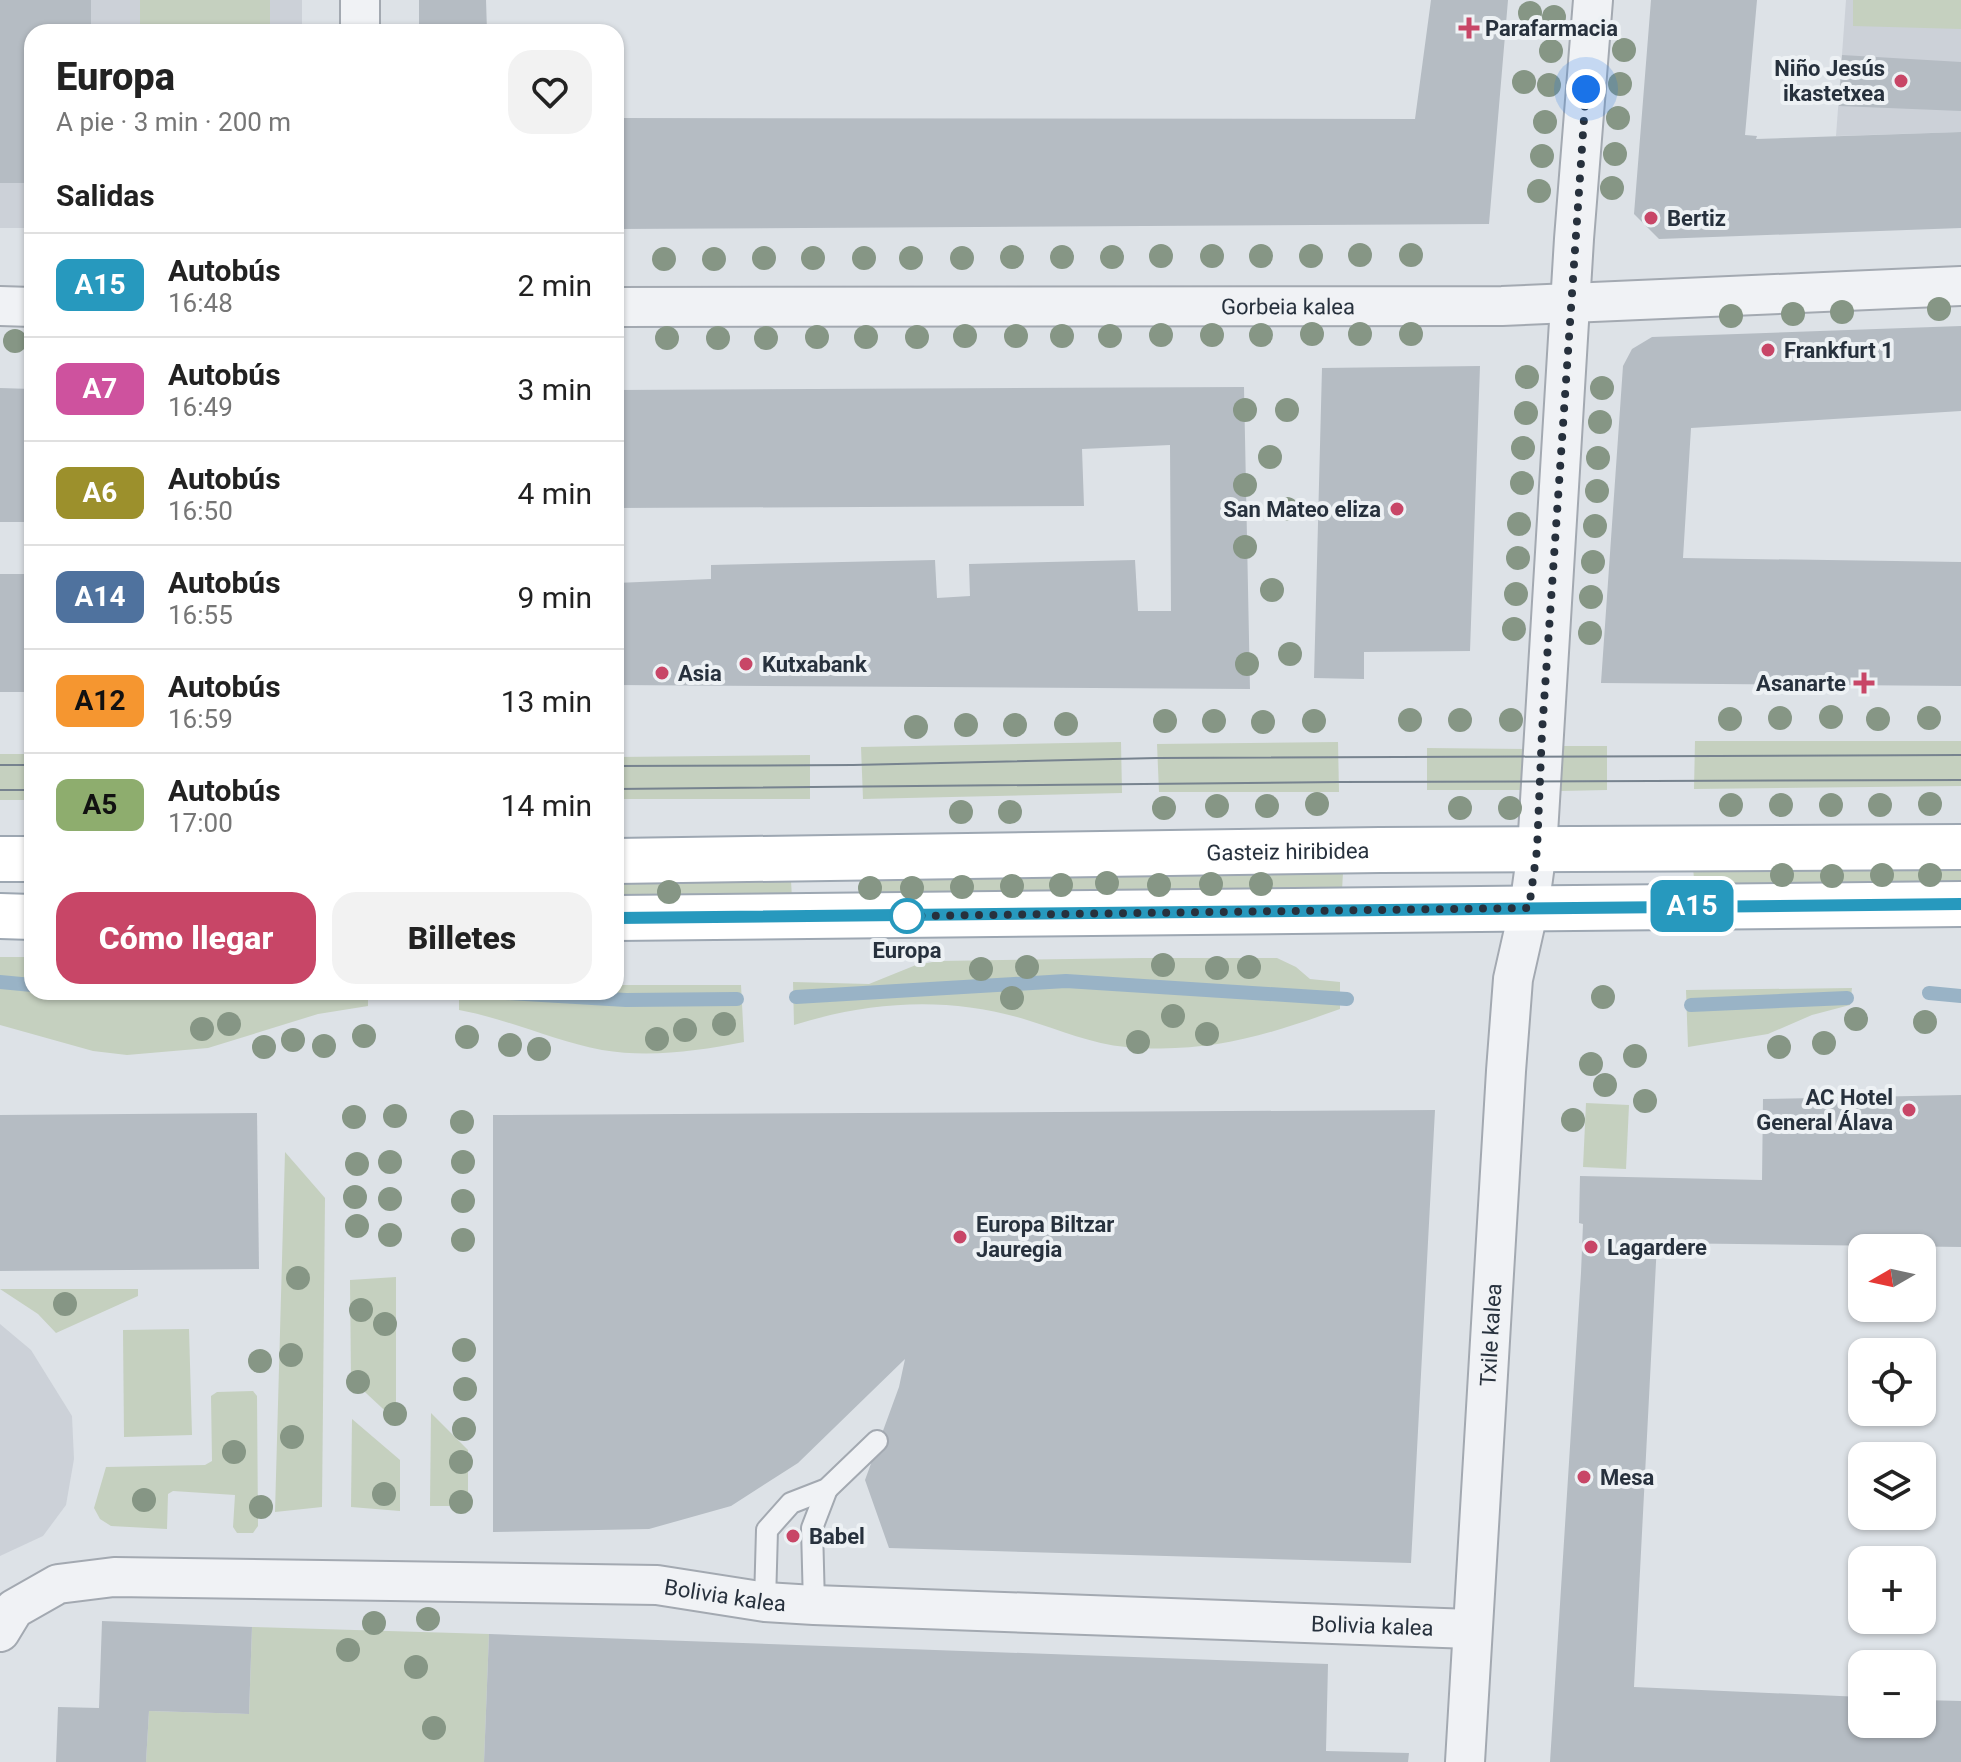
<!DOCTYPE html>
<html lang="es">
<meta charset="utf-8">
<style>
:root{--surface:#fff;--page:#f2f2f2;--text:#222;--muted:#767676;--line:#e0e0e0;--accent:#c84667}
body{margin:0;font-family:Roboto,sans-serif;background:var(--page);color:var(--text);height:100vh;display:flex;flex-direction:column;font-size:30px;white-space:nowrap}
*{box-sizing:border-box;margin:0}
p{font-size:26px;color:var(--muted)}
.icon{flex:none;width:44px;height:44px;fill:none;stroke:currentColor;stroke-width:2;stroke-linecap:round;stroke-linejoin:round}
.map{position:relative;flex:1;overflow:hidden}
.side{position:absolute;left:24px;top:24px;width:600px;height:976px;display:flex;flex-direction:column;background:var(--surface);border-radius:24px;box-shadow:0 2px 6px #0004}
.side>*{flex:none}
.badge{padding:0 16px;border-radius:12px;font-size:28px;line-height:52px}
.needle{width:52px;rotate:261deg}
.tools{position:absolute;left:1848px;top:1234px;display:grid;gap:16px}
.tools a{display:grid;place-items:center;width:88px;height:88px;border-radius:16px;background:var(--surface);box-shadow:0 2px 6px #0004;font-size:40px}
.you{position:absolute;width:40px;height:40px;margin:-20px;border:6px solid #fff;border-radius:50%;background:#1a73e8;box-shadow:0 0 0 12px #1a73e833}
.map>.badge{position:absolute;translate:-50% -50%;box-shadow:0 0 0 4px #fff}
h2{padding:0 32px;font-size:30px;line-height:72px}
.round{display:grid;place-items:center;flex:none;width:84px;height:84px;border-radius:24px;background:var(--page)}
.summary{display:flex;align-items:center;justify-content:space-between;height:136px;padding:0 32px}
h1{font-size:38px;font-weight:800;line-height:60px}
.cta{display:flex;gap:16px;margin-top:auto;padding:16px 32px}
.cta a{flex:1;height:92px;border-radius:24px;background:var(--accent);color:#fff;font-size:32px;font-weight:800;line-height:92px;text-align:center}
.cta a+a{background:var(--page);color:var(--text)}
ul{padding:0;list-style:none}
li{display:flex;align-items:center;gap:24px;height:104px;padding:0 32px;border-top:2px solid var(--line)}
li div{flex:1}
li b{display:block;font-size:30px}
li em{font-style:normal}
li .badge{min-width:88px;font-weight:700;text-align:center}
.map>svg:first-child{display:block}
</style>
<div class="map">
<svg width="1961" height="1762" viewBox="0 0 1961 1762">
<rect width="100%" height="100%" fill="#dde2e7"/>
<!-- built -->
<g fill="#ccd1d8">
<polygon points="0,0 302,0 302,32 32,32 32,228 0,228"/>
<polygon points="1846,0 1961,0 1961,132 1836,136"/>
<polygon points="0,1324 31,1350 72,1416 74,1459 66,1505 43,1536 0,1556"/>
</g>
<!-- green -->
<g fill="#c5d0bf">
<rect x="140" y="0" width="130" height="32"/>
<polygon points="1853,0 1961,0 1961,29 1853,26"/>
<polygon points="1695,741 1961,741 1961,786 1694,789"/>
<polygon points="1121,742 1122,793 863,799 861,747"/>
<polygon points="1338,742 1339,792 1159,792 1157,744"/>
<polygon points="1560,746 1607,746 1607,790 1560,791"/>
<polygon points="1427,748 1529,749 1528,790 1427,790"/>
<rect x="0" y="754" width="32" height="46"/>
<polygon points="810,755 810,799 616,799 616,757"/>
<polygon points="1693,868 1961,868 1961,889 1695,889"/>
<polygon points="1343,873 1342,890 865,898 865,880"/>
<polygon points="791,881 792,898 616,900 616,882"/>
<polygon points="0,957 32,957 32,992 368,992 368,1006 318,1014 208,1048 127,1055 93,1051 0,1025"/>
<path d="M1143,958h134l19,9 14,12 30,3v27c-75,27 -133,45 -214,38 -34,-3 -66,-17 -99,-27 -78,-24 -156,-19 -233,5l-1,-43 76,2 47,-19 22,-4z"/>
<path d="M616,985h125l3,57c-47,9 -94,16 -142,8 -48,-9 -94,-31 -143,-40v-18h157z"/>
<polygon points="1852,988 1850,1005 1812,1015 1768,1034 1688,1047 1686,990"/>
<polygon points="1586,1103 1629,1105 1626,1169 1583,1167"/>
<polygon points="285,1152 325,1198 322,1507 275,1512"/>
<polygon points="396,1277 396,1421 351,1379 350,1280"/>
<polygon points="0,1289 138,1289 138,1296 56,1333 38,1314"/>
<polygon points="189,1329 192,1435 124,1437 123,1330"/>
<polygon points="253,1391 257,1396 258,1526 253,1533 237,1533 233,1527 235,1495 173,1491 168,1494 167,1529 111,1526 100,1519 94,1508 106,1467 205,1465 212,1461 211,1396 217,1392"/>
<polygon points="431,1413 468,1450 468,1506 430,1506"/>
<polygon points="352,1419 400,1460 400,1511 351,1507"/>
<polygon points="252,1627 489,1634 484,1762 146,1762 149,1711 249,1714"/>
</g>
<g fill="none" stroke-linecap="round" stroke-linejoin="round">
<!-- stream -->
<g stroke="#99b3c6" stroke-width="14">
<polyline points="0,982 32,985"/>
<polyline points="490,992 626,1000 737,999"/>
<polyline points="1929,993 1961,996"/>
<polyline points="796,997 1066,981 1347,999"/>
<polyline points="1691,1005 1847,998"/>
</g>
</g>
<!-- building -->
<g fill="#b5bcc3">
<polygon points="0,0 91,0 91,32 32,32 32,183 0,183"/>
<polygon points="419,0 486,0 487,32 419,32"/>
<polygon points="1431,0 1508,0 1489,224 616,229 616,118 1415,119"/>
<polygon points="1651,0 1757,0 1745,135 1757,136 1756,139 1961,132 1961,228 1659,239 1634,214"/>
<polygon points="1842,55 1961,62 1961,111 1839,106"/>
<polygon points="1961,326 1961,411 1691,428 1683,558 1961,562 1961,686 1601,683 1623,366 1632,349 1652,337"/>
<polygon points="1480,366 1470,651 1364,652 1364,679 1314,678 1322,368"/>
<polygon points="1244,387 1250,689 616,685 616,583 711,579 711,565 935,560 937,598 970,596 969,564 1135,560 1138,611 1171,611 1170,445 1082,449 1084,506 616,508 616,390"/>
<polygon points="0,388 32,389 32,522 0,522"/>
<rect x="0" y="574" width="32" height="118"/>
<polygon points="1961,1095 1961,1247 1657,1243 1634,1687 1862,1697 1862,1724 1922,1724 1922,1700 1961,1701 1961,1762 1550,1762 1581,1273 1583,1224 1579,1223 1580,1176 1762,1180 1763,1099"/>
<polygon points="1435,1110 1411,1563 889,1548 865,1480 899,1387 905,1359 798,1463 731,1506 649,1529 493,1532 493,1115"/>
<polygon points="257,1113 259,1269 0,1271 0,1115"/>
<polygon points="102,1621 252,1627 249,1714 149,1711 146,1762 56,1762 58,1707 99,1708"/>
<polygon points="489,1634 1328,1664 1326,1751 1409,1753 1408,1762 484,1762"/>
</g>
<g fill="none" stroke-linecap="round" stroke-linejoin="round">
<!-- lane casing -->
<g stroke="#a3a9b1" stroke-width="24">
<g id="lane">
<polyline points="765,1602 767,1530 791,1503 827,1489 877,1441"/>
<polyline points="814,1605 812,1528 827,1489"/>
</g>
</g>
<!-- street casing -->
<g stroke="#a3a9b1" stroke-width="42">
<g id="street">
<polyline points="360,0 360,32"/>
<polyline points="0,306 32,307"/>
<path id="s1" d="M616,307l886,-1 459,-20"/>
<path id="s2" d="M0,1632l14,-23 44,-25 56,-7 543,8 108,17 49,3 657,24"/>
<path id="s3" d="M1465,1762l41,-691 7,-92 16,-71 8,-58 37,-611 19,-239"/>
</g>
</g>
<!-- primary casing -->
<g stroke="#9da7b2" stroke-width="48">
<g id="primary">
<polyline points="0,859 32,859"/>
<path id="s4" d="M616,861l764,-11 581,-3"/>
<polyline points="0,916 32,917"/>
<polyline points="616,918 1961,904"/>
</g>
</g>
<!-- lane -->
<use href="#lane" stroke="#f0f2f5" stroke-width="20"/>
<!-- street -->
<use href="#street" stroke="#f0f2f5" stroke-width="38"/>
<!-- primary -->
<use href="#primary" stroke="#fff" stroke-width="44"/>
<!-- tram -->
<g stroke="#77838f" stroke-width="2">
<polyline points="0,765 32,765"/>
<polyline points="616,766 853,765 1157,758 1961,755"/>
<polyline points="616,789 1339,782 1961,780"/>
<polyline points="0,790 32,790"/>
</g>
</g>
<!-- trees -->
<g fill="#869685">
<circle cx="1530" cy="13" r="12"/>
<circle cx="1554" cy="17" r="12"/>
<circle cx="1624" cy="50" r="12"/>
<circle cx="1551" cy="51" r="12"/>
<circle cx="1524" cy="82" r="12"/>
<circle cx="1620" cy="84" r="12"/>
<circle cx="1549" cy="85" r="12"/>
<circle cx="1618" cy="118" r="12"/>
<circle cx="1545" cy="122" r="12"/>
<circle cx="1615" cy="154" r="12"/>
<circle cx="1542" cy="156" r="12"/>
<circle cx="1612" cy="188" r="12"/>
<circle cx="1539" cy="191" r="12"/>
<circle cx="1360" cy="255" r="12"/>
<circle cx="1411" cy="255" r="12"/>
<circle cx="1161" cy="256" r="12"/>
<circle cx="1212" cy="256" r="12"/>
<circle cx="1261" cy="256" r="12"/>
<circle cx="1311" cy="256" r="12"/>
<circle cx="1012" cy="257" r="12"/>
<circle cx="1062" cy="257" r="12"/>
<circle cx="1112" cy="257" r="12"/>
<circle cx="764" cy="258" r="12"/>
<circle cx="813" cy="258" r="12"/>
<circle cx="864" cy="258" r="12"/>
<circle cx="911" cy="258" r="12"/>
<circle cx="962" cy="258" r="12"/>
<circle cx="664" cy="259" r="12"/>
<circle cx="714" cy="259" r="12"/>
<circle cx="1939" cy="309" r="12"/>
<circle cx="1842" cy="312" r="12"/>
<circle cx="1793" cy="314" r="12"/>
<circle cx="1731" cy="316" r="12"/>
<circle cx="1312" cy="334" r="12"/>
<circle cx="1360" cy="334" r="12"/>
<circle cx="1411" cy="334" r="12"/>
<circle cx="1161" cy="335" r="12"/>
<circle cx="1212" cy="335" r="12"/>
<circle cx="1261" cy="335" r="12"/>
<circle cx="965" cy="336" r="12"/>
<circle cx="1016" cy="336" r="12"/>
<circle cx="1062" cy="336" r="12"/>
<circle cx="1110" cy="336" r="12"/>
<circle cx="817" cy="337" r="12"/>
<circle cx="866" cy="337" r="12"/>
<circle cx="917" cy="337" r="12"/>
<circle cx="667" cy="338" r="12"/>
<circle cx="718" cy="338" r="12"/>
<circle cx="766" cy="338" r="12"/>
<circle cx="15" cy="341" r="12"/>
<circle cx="1527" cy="377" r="12"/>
<circle cx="1602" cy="388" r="12"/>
<circle cx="1245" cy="410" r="12"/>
<circle cx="1287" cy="410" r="12"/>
<circle cx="1526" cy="413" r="12"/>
<circle cx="1600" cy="422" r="12"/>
<circle cx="1523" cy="448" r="12"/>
<circle cx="1270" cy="457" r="12"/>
<circle cx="1598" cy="458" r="12"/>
<circle cx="1522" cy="483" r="12"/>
<circle cx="1245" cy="485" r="12"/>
<circle cx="1597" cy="491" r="12"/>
<circle cx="1287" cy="509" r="12"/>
<circle cx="1519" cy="524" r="12"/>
<circle cx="1595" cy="526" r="12"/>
<circle cx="1245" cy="547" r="12"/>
<circle cx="1518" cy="558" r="12"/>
<circle cx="1593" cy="562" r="12"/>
<circle cx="1272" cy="590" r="12"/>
<circle cx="1516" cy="594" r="12"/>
<circle cx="1591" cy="597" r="12"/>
<circle cx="1514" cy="629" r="12"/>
<circle cx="1590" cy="633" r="12"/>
<circle cx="1290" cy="654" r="12"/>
<circle cx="1247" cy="664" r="12"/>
<circle cx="1831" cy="717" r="12"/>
<circle cx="1780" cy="718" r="12"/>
<circle cx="1929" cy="718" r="12"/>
<circle cx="1730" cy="719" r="12"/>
<circle cx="1878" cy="719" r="12"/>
<circle cx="1410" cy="720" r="12"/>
<circle cx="1460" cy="720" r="12"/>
<circle cx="1511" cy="720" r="12"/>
<circle cx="1165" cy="721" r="12"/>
<circle cx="1214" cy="721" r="12"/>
<circle cx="1314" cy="721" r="12"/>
<circle cx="1263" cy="722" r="12"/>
<circle cx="1066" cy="724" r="12"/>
<circle cx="966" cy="725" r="12"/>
<circle cx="1015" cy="725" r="12"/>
<circle cx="916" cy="727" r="12"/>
<circle cx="1317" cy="804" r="12"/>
<circle cx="1930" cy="804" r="12"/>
<circle cx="1731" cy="805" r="12"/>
<circle cx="1781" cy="805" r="12"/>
<circle cx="1831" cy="805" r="12"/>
<circle cx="1880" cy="805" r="12"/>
<circle cx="1217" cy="806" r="12"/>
<circle cx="1267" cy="806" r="12"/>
<circle cx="1164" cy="808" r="12"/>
<circle cx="1460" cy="808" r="12"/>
<circle cx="1510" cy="808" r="12"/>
<circle cx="961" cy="812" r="12"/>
<circle cx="1010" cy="812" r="12"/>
<circle cx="1782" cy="875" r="12"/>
<circle cx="1882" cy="875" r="12"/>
<circle cx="1930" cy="875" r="12"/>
<circle cx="1832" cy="876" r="12"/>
<circle cx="1107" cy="883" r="12"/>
<circle cx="1211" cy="884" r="12"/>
<circle cx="1261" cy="884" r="12"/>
<circle cx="1061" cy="885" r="12"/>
<circle cx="1159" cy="885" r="12"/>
<circle cx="1012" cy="886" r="12"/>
<circle cx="962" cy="887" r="12"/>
<circle cx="870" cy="888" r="12"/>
<circle cx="912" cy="888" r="12"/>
<circle cx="669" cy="892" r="12"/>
<circle cx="1163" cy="965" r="12"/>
<circle cx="1027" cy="967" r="12"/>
<circle cx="1249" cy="967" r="12"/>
<circle cx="1217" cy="968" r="12"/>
<circle cx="981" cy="969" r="12"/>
<circle cx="1603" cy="997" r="12"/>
<circle cx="1012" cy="998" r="12"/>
<circle cx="1173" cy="1016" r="12"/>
<circle cx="1856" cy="1019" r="12"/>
<circle cx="1925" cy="1022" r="12"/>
<circle cx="229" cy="1024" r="12"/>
<circle cx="724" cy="1024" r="12"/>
<circle cx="202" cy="1029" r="12"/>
<circle cx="685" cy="1030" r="12"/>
<circle cx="1207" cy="1034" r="12"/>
<circle cx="364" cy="1036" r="12"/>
<circle cx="467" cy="1037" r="12"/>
<circle cx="657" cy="1039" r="12"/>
<circle cx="293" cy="1040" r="12"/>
<circle cx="1138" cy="1042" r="12"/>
<circle cx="1824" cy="1043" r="12"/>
<circle cx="510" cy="1045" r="12"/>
<circle cx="324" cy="1046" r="12"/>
<circle cx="264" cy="1047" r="12"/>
<circle cx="1779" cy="1047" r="12"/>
<circle cx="539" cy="1049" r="12"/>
<circle cx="1635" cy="1056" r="12"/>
<circle cx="1591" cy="1064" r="12"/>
<circle cx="1605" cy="1085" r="12"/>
<circle cx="1645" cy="1101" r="12"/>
<circle cx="395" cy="1116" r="12"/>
<circle cx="354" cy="1117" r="12"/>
<circle cx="1573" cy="1120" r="12"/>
<circle cx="462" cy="1122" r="12"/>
<circle cx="390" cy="1162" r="12"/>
<circle cx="463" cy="1162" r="12"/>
<circle cx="357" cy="1164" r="12"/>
<circle cx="355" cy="1197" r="12"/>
<circle cx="390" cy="1199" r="12"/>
<circle cx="463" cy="1201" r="12"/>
<circle cx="357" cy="1226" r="12"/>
<circle cx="390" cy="1235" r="12"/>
<circle cx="463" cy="1240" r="12"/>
<circle cx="298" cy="1278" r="12"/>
<circle cx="65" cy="1304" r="12"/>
<circle cx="361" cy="1310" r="12"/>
<circle cx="385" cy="1324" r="12"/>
<circle cx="464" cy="1350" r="12"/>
<circle cx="291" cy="1355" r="12"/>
<circle cx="260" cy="1361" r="12"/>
<circle cx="358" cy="1382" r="12"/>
<circle cx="465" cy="1389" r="12"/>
<circle cx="395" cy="1414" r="12"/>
<circle cx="464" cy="1429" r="12"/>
<circle cx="292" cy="1437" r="12"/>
<circle cx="234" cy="1452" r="12"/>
<circle cx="461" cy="1462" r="12"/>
<circle cx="384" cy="1494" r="12"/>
<circle cx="144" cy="1500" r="12"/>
<circle cx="461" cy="1502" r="12"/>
<circle cx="261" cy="1507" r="12"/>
<circle cx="428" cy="1619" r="12"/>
<circle cx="374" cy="1623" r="12"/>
<circle cx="348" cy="1650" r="12"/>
<circle cx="416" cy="1667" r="12"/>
<circle cx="434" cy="1728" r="12"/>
</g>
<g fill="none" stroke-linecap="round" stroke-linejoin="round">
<!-- line casing -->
<g stroke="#fff" stroke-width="18">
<polyline id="line" points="616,918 1961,904"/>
</g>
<!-- line -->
<use href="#line" stroke="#2799be" stroke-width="12"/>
<!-- walk -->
<polyline stroke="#27313d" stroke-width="8" stroke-dasharray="0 14.4" points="907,916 1529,908 1537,850 1542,732 1586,89"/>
</g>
<!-- markers -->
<g fill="#c84667" stroke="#edf1f4" stroke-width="3">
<path d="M1465 16h8v8h8v8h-8v8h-8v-8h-8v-8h8z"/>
<circle cx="1901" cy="81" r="8"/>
<circle cx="1651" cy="218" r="8"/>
<circle cx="1768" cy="350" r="8"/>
<circle cx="1397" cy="509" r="8"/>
<circle cx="746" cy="664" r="8"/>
<circle cx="662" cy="673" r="8"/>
<path d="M1860 671h8v8h8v8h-8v8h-8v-8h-8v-8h8z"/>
<circle cx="1909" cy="1110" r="8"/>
<circle cx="960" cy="1237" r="8"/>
<circle cx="1591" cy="1247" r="8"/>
<circle cx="1584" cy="1477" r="8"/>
<circle cx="793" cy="1536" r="8"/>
</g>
<circle fill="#fff" stroke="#2799be" stroke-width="4" cx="907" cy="916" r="16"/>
<g text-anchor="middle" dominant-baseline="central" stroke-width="8" stroke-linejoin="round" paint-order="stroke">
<!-- poi labels -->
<g font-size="22" font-weight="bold" fill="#27313d" stroke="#edf1f4" text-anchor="start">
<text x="1485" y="28">Parafarmacia</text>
<text x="1885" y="68" text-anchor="end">Niño Jesús<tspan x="1885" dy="25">ikastetxea</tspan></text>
<text x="1667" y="218">Bertiz</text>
<text x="1784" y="350">Frankfurt 1</text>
<text x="1381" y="509" text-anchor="end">San Mateo eliza</text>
<text x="762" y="664">Kutxabank</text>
<text x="678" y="673">Asia</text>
<text x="1846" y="683" text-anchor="end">Asanarte</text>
<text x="1893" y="1097" text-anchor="end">AC Hotel<tspan x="1893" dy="25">General Álava</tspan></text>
<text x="976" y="1224">Europa Biltzar<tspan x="976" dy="25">Jauregia</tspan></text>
<text x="1607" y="1247">Lagardere</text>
<text x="1600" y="1477">Mesa</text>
<text x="809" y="1536">Babel</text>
</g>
<!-- street labels -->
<g font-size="22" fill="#27313d" stroke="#edf1f4">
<text stroke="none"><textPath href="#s1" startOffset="672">Gorbeia kalea</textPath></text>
<text stroke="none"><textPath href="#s4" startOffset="672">Gasteiz hiribidea</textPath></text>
<text stroke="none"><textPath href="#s3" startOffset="428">Txile kalea</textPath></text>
<text stroke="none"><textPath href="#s2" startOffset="746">Bolivia kalea</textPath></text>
<text stroke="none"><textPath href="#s2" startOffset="1394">Bolivia kalea</textPath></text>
</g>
<!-- stop labels -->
<g font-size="22" font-weight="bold" fill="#27313d" stroke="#edf1f4">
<text x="907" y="950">Europa</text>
</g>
</g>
</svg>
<div class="tools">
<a><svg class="needle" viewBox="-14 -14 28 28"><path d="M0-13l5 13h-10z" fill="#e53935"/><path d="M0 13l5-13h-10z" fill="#767676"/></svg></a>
<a><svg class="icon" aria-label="locate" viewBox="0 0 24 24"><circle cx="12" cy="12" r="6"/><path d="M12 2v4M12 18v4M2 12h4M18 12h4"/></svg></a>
<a><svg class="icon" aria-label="layers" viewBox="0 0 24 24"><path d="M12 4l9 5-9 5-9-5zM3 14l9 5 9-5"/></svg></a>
<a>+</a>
<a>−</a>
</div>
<div class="you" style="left:1586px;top:89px"></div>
<b class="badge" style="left:1692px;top:906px;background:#2799be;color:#fff">A15</b>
<section class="side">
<div class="summary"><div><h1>Europa</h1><p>A pie · 3 min · 200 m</p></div><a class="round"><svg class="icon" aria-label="heart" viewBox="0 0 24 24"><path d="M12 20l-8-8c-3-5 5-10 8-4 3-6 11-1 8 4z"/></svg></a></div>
<h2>Salidas</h2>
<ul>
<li><span class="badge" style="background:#2799be;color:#fff">A15</span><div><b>Autobús</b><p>16:48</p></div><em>2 min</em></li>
<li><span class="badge" style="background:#ce529e;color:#fff">A7</span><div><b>Autobús</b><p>16:49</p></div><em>3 min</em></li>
<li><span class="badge" style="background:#9c902c;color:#fff">A6</span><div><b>Autobús</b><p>16:50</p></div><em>4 min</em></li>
<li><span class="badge" style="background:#4f729e;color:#fff">A14</span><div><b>Autobús</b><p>16:55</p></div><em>9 min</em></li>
<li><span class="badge" style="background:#f59630;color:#111">A12</span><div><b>Autobús</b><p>16:59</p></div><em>13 min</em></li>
<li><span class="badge" style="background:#8ead6e;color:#111">A5</span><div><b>Autobús</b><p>17:00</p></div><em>14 min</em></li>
</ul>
<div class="cta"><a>Cómo llegar</a><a>Billetes</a></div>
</section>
</div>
